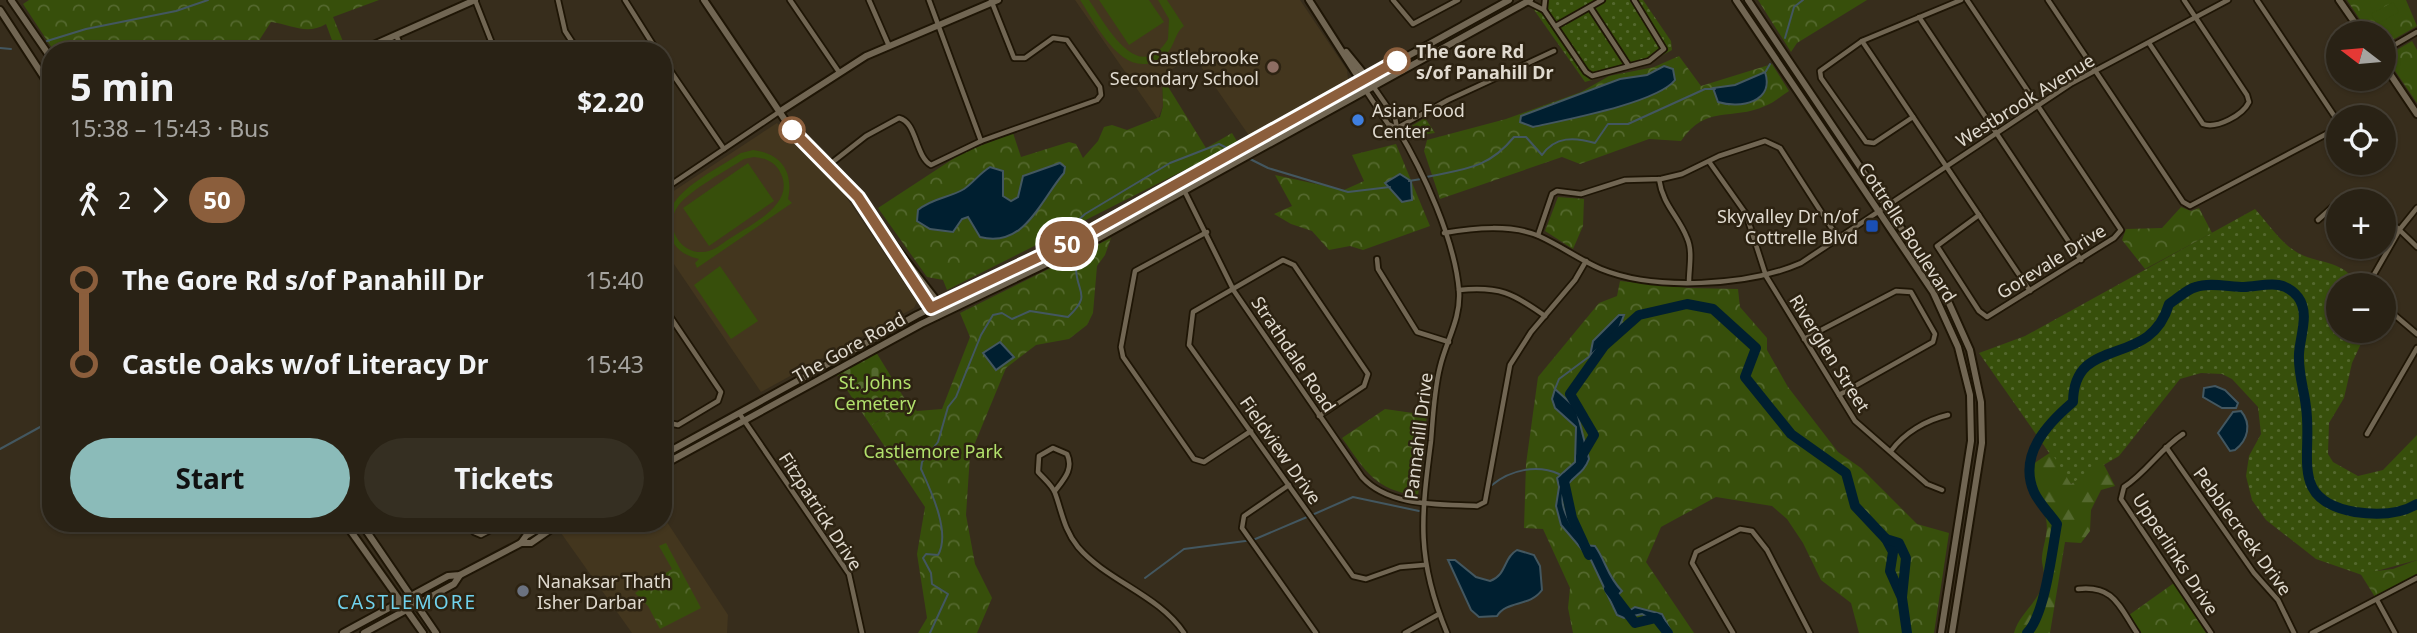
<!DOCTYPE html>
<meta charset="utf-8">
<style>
:root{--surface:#292215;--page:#352f22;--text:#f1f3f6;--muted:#a5a4a0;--line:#453f34;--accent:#8bbbb9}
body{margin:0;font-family:"Noto Sans",sans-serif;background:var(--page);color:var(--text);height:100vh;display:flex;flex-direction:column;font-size:26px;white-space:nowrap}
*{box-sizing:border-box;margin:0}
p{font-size:23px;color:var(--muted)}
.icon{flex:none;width:38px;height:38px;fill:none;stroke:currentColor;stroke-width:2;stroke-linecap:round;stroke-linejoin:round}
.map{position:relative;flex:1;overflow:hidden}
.side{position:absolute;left:42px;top:42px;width:630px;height:490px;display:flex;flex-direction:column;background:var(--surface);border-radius:28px;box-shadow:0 2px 5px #0004,0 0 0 2px var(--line)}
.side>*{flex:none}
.badge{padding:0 14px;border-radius:23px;font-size:24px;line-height:46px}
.needle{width:46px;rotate:286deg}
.fabs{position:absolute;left:2326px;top:21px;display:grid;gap:14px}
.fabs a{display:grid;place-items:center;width:70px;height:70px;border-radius:50%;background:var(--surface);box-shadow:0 2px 5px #0004,0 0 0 2px var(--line);font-size:35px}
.map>.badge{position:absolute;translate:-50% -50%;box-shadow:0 0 0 4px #fff}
.legs{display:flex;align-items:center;gap:10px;height:77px;padding:0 28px;font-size:23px}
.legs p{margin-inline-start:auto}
.head{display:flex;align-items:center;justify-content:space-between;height:119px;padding:0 28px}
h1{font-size:38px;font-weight:700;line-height:52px}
.cta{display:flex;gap:14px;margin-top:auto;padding:14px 28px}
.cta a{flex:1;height:80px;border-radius:42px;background:var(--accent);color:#111;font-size:28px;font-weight:700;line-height:80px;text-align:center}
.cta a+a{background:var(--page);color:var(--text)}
ul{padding:0 28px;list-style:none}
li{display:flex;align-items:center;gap:24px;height:84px;font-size:26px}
li i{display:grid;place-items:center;width:10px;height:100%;margin:0 9px;background:currentColor}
li i::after{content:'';width:18px;height:18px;margin:-9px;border:5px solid;border-radius:50%;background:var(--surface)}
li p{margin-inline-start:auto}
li:first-child i{background:linear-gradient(#0000 50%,currentColor 0)}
li:last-child i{background:linear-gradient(currentColor 50%,#0000 0)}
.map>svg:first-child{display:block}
</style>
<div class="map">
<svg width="2417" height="633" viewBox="0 0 2417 633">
<defs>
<pattern id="grass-dots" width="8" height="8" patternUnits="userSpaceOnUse" patternTransform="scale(1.75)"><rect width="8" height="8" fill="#374f0b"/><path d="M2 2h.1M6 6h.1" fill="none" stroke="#54682e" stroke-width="1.8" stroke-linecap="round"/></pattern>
<pattern id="forest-firs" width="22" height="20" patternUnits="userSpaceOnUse" patternTransform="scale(1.75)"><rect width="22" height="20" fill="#374f0b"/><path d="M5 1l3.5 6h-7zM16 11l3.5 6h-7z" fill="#54682e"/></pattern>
<pattern id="cemetery-stones" width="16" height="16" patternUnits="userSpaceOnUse" patternTransform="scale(1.75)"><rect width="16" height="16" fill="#374f0b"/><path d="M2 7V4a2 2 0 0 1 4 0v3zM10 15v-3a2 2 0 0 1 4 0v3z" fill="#54682e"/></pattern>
<pattern id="park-crowns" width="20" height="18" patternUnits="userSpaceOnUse" patternTransform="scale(1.75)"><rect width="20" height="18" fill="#374f0b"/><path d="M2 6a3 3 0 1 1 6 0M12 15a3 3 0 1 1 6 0" fill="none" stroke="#54682e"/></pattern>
</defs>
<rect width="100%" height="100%" fill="#372d1c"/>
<!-- built -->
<g fill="#43361e">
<polygon points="1075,0 1300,0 1347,70 1348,79 1250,137 1193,55 1162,76 1163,106 1158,119"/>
<polygon points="777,123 842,191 917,302 914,308 761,392 663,248 663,198"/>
<polygon points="663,516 728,615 727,633 632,633 561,533 577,523 663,523"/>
</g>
<!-- grass -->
<g fill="url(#grass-dots)">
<polygon points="1548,0 1643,0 1671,41 1672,50 1644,65 1585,82 1532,7"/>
<polygon points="1425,118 1435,133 1414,136 1410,127"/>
<path d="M2255,209c12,13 23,30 37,40 20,16 54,9 64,36h-18v46h27v4l-13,28 -8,35 -15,25 -1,31 5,8 25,14 25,-6 34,-35v125l-55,15 -46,-16 -50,-39 -14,-20 -6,-24 3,-20 12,-22 -3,-27 -26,-28 -10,-5 -21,-1 -21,6 -61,77 -48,28 -92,-131 46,-17z"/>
</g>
<!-- forest -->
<path fill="url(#forest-firs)" d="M2051,452l20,32 32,-21 12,23 -14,4 -10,20 -1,21 -9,12 -16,-1 -15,91h-36c6,-22 27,-31 30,-55 1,-7 -3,-14 -2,-21 1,-13 7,-24 4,-38 -5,-25 -20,-27 -13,-55z"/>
<!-- cemetery -->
<polygon fill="url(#cemetery-stones)" points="876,352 906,401 871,426 837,375"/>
<!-- park -->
<g fill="url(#park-crowns)">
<path d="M29,0h350l-46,17 13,32 -10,2 -10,-27c-20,12 -35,0 -55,-2l-11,17 2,12h-208l-31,-47z"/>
<polygon points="1758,0 1867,0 1797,43 1791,52"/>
<polygon points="2347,0 2406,0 2417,26 2384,45 2384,33 2369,33"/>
<polygon points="2412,41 2417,50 2417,103 2387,59 2388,55"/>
<path d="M1679,56l22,30 71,-22 17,27c-8,5 -15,12 -24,15 -33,15 -59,-2 -84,35l-32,-2 -69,25 -18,-7 -122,42 -16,-48 3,-11 79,-21 75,-27 28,-16 45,-9z"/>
<polygon points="1162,77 1206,148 1232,133 1238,143 947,290 943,280 927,277 878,208 962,153 1013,133 1021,157 1069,142 1076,144 1083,158 1098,141 1104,127 1112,125 1127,130 1160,117 1163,106"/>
<polygon points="1396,144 1430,226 1363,250 1350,246 1329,250 1312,231 1291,224 1274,214 1292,206 1275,175 1344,190 1364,181 1352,155"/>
<polygon points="1558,197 1584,199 1583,226 1573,249 1545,231"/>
<polygon points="2181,207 2191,211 2199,208 2212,233 2145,269 2122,240 2126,229 2162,228"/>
<polygon points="1111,238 1105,255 1097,266 1093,313 1087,325 1069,339 1036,345 1006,368 970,455 966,515 975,564 992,598 977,633 918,633 927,618 917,554 925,507 871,426 906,401 917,411 942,409 970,337 960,313"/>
<polygon points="1620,281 1689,288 1738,289 1740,307 1767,338 1767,350 1788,387 1838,452 1861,468 1917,524 1949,533 1934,633 1859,633 1851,603 1821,580 1803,543 1787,519 1772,506 1716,497 1661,527 1646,562 1694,633 1573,633 1568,608 1570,588 1543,529 1524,528 1526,464 1538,377 1599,303 1617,296"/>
<path d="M1385,409l42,6 -9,81c-44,-7 -51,-23 -76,-58z"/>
<polygon points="666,543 701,608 660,629 648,606 635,593 672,569 659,546"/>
<polygon points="2417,560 2417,574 2375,597 2360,573 2393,569"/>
<polygon points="2174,583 2206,633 2141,633 2129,615"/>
</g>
<!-- pitch -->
<g fill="#374f0b" fill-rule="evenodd">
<path d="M1080,0h9c16,23 49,88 79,39l1,-20 -11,-19h9l17,26c-10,7 -9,22 -20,30 -39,30 -67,-31 -84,-56z"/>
<polygon points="1099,0 1149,0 1164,22 1129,45"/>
<polygon points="2393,2 2399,12 2377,24 2371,14"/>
<path d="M753,150c28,3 41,22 35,49l4,4 -95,65 -2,-5 4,-4c-13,-3 -23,-9 -29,-22 -18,-39 45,-66 71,-84zM754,157c11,1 21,5 26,15 18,33 -33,54 -54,69 -7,5 -14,11 -24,11 -23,1 -38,-27 -24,-46 13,-17 48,-35 66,-47z"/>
<polygon points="748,163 774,201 709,246 683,208"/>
<polygon points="720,266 758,321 731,339 694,285"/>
</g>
<!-- water -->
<g fill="#001f30" stroke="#435760" stroke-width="2">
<path d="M1664,66l9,3 2,11c-18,23 -111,40 -142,47l-13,-5 1,-6 99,-37 27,-4z"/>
<path d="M1765,72c10,30 -25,37 -47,30l-5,-14 22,-3z"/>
<path d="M1060,163l5,4 -1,6c-23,26 -39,76 -84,64l-12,-20 -6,2 -9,13 -23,-3 -13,-8 1,-11c14,-12 31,-12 46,-21 9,-6 16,-16 26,-22l13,4v25l8,5 7,-4 5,-21z"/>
<polygon points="1400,174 1411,181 1412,200 1402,202 1385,183"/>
<polygon points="1619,315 1624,315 1619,328 1590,356 1593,341"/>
<polygon points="1000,342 1014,357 996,370 983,353"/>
<polygon points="2215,386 2225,390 2238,403 2236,408 2222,408 2203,397 2204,388"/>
<path d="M1555,389l21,19 13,51c-5,13 -12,15 -21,25 -16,18 6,44 15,61l12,1c11,15 12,30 27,45l-6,6 1,7 10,8 8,-5 27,7 10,19h-8l-3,-8 -19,-11 -18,4 -7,-3 -26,-55 -30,-35 -5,-19 3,-19 -2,-9 18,-16 1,-35 -21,-19 -3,-9z"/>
<path d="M2241,411c11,13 7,29 -6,39l-5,1 -12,-18 15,-21z"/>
<path d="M1517,550l17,5 6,11 2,24c-12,17 -35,10 -45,26l-18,1 -8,-7 -23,-50h7l21,17 14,4c17,-6 13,-23 27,-31z"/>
</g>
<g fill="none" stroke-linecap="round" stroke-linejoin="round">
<!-- stream -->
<g stroke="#435760" stroke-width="2">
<polyline points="1785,38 1794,7 1803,0"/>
<polyline points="47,41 86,29 176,11 208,0"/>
<polyline points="0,48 11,49"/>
<polyline points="1766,71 1770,64"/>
<polyline points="1250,159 1268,168 1348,192 1390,187"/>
<path d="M1426,177c38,-8 62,-8 88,-40h12l16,18c13,-19 33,-18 53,-12l13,-19h20l77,-35h10"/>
<polyline points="1409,181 1421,179"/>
<polyline points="1077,236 1075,223 1085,214 1170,163 1219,144 1233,151"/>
<polyline points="1555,389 1559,379 1590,356"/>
<polyline points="0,449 51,421"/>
<path d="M1492,485c18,-15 45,-21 67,-11"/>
<polyline points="1312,515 1353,497 1419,511"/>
<polyline points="1145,578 1184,549 1253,540 1307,517"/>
<path d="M930,633l18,-39 -16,-10 -1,-11 -8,-15 3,-4 12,1c13,-22 -7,-64 -17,-86l1,-7 16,-20 10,-35 8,-10 25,-62 12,-20 9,-2 10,6 18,-8 38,6c24,-23 9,-23 8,-48 0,-6 3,-11 3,-17"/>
</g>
<!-- river -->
<g stroke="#001f30" stroke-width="10">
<polyline points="1581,457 1594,435 1570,394 1604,346 1639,315 1687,304 1713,309 1756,348 1745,377 1791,434 1846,473 1855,506 1886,539 1893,552 1890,571 1902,598 1907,633"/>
<polyline points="1566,478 1564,481 1572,518 1589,555"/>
<polyline points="1886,539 1899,543 1906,558 1902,597"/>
<polyline points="1609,589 1635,623 1656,618 1668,633"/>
<path d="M2027,633c18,-18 25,-82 30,-109 -7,-10 -18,-21 -23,-32 -16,-37 13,-68 39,-90 1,-69 77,-32 96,-98 8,-5 18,-15 27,-17 13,-5 34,0 48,0 20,-1 39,-9 54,10 12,16 2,39 1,57 -1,19 5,35 7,53 7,49 -18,93 49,105 20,3 44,3 62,-8"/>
</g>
<!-- street casing -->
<g stroke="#1e1505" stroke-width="8">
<g id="street">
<polyline points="475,0 495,51"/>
<polyline points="558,0 565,31 578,51"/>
<polyline points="625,0 657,51"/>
<polyline points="790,0 839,72"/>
<polyline points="869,0 889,46"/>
<polyline points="929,0 981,141"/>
<polyline points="1393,0 1413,24 1458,0"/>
<polyline points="1967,0 2121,230 2114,238 1987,317 1979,311 1937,246 1979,215"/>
<polyline points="2048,0 2183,202 2190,206 2332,131 2336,124 2335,117 2257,0"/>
<polyline points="1528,2 1544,10 1586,72 1592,76 1649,61 1664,49 1634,0"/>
<polyline points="1590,7 1628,65"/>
<polyline points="1544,10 1545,0"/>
<polyline points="1919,17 2081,260"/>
<polyline points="1556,26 1602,0"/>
<polyline points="396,35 403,51"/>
<polyline points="1862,41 2030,291"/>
<path d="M2149,43l54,81c14,5 40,-9 46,-22l-2,-7 -63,-95"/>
<polyline points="2384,51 2417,32"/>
<polyline points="663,60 724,149"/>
<path d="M1373,86l22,32 2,10c26,43 58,112 62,163 2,28 -13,50 -19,76 -6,24 -7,50 -9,74 -10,77 -15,118 16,192"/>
<polyline points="1366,91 1388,124 1396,128"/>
<polyline points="1913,117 1874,143 1866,142 1821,78 1820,71 1862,41 1961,0"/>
<polyline points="1397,128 1448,100 1554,51"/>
<polyline points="1710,163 1746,214 1766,276 1855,421 1927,484 1942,490"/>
<path d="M829,165l37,-29 33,-18c18,4 16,38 32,47l50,-24 116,-41 4,-5 -1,-8 -33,-47 -14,-2 -28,20h-11l-23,-58"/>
<polyline points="663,176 670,186"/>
<path d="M1659,179c4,27 19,36 28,59 6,13 2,30 2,44"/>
<path d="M1180,182l54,109 128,186c27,30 77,27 115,29l8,-4 25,-137 21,-33 44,-52 11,-19"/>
<polyline points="663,190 779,112"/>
<polyline points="2339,201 2359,193 2373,201"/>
<polyline points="2384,215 2417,247"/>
<polyline points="2318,220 2338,202"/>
<polyline points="1207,232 1135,271 1121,347 1123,357 1194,459 1204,462 1251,431"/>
<path d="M1444,233c30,-5 67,-9 95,3 22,10 41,24 62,33 54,22 147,17 200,-6l271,-180 156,-83"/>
<polyline points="1538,235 1552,194 1557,191 1581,194 1625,180 1661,179 1682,174 1719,156 1765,141 1780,148 1838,238"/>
<polyline points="1377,259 1378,269 1417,332 1449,342"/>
<polyline points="2368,285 2400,229 2417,208"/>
<path d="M1459,290c40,-4 54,3 86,26"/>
<polyline points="663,306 721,392 718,401 678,425 669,423 663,416"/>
<polyline points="2384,306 2417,334"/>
<polyline points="1804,339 1896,291 1911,292 1935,334 1933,342 1839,395"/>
<polyline points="739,413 849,574 862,633"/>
<polyline points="1319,416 1364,386 1368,374 1294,265 1283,260 1193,312 1189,345 1353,576 1366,579 1400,567 1424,565"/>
<path d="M2183,434c-23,15 -36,38 -59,53l-3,12 90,134"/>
<polyline points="2367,434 2417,348"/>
<polyline points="2166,447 2254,573 2278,600 2294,633"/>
<path d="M1891,451c13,-18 35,-31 57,-36"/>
<polyline points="1289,485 1244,516 1242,528 1316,633"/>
<path d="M1055,491c9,-12 19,-22 12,-37l-14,-6 -14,8 -1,16c5,6 14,13 17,21 7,19 9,37 23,54 29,34 81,48 106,86"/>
<polyline points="468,523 474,532 481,535 504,523"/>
<path d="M2078,589c36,-4 41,17 59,44"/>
<polyline points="2377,600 2395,633"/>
<polyline points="1405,633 1439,614"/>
<polyline points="1733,633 1692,563 1696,552 1740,529 1752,531 1767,550 1810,633"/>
<polyline points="2312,633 2417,578"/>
</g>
</g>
<!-- secondary casing -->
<g stroke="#1e1505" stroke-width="10">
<g id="secondary">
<polyline points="11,0 51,58"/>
<polyline points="704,0 787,123 845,182 940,305"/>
<polyline points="1309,0 1362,83"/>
<polyline points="1736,0 1933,292 1958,347 1970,395 1971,441 1941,633"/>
<polyline points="1748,0 1944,292 1970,350 1981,402 1982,443 1952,633"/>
<polyline points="2339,0 2362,33"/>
<polyline points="0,10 51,88"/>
<polyline points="360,51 475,0"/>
<polyline points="1346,52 1368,79"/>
<polyline points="2384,65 2417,114"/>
<polyline points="779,112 866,56 998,0"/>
<polyline points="887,236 887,243 937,316"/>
<polyline points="663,455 917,315 1086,234 1509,0"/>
<polyline points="663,465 921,324 1086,245 1530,0"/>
<polyline points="345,523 423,633"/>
<polyline points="361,523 436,633"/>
<polyline points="521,543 531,543 560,523"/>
<polyline points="343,633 448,576 460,575 521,543 526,536 548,523"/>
<polyline points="364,633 454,584 460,575"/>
</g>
</g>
<!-- street -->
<use href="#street" stroke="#716653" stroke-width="4.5"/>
<!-- secondary -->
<use href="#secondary" stroke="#716653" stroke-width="6"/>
</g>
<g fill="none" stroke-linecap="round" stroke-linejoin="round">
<!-- line-1 casing -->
<g stroke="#fff" stroke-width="16">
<polyline id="line-1" points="792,130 858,197 931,308 1087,234 1397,61"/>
</g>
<!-- line-1 -->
<use href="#line-1" stroke="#8b5e3c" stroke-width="10"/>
</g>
<!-- markers -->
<g fill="#fff" stroke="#8b5e3c" stroke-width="3.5">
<circle cx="1397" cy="61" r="12"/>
<circle cx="792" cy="130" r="12"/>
</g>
<circle fill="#8d6e63" stroke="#2d2312" stroke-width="2.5" cx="1273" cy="67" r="7"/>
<circle fill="#3f7fe0" stroke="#2d2312" stroke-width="2.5" cx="1358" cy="120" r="7"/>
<rect fill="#1a4fb4" stroke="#2d2312" stroke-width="2.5" x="1865" y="219" width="14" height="14" rx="3.5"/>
<circle fill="#6b7280" stroke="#2d2312" stroke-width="2.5" cx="523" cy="591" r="7"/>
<g text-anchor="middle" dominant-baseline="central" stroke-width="5" stroke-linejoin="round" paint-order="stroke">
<!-- stop labels -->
<g font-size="18" font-weight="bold" fill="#e0dacf" stroke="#2d2312" text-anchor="start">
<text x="1416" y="51">The Gore Rd<tspan x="1416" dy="21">s/of Panahill Dr</tspan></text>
</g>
<!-- poi labels -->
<g font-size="18" fill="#e0dacf" stroke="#2d2312" text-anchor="end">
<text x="1259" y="57">Castlebrooke<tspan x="1259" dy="21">Secondary School</tspan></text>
<text x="1372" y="110" text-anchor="start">Asian Food<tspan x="1372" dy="21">Center</tspan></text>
<text x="1858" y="216">Skyvalley Dr n/of<tspan x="1858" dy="21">Cottrelle Blvd</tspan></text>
<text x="537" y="581" text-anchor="start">Nanaksar Thath<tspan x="537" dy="21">Isher Darbar</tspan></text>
</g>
<!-- street labels -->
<g font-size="18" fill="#e0dacf" stroke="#2d2312">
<text transform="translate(2025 100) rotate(-32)">Westbrook Avenue</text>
<text transform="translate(1908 232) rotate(57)">Cottrelle Boulevard</text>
<text transform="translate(2051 261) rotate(-32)">Gorevale Drive</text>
<text transform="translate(849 347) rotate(-29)">The Gore Road</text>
<text transform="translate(1830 353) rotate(58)">Riverglen Street</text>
<text transform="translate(1294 354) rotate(56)">Strathdale Road</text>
<text transform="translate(1418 436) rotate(-83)">Pannahill Drive</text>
<text transform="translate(1281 450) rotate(55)">Fieldview Drive</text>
<text transform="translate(821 511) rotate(57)">Fitzpatrick Drive</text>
<text transform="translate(2243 531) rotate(54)">Pebblecreek Drive</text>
<text transform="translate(2176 554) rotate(57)">Upperlinks Drive</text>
</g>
<!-- park labels -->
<g font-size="18" fill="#b2e16c" stroke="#2d2312">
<text x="875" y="382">St. Johns<tspan x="875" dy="21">Cemetery</tspan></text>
<text x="933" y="451">Castlemore Park</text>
</g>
<!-- neighbourhood labels -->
<g font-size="19" letter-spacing="2" fill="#70d2ed" stroke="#2d2312">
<text x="407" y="602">CASTLEMORE</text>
</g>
</g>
</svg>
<div class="fabs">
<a><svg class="needle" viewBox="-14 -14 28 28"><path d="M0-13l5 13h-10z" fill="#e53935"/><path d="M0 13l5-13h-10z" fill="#a5a4a0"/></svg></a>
<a><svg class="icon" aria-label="locate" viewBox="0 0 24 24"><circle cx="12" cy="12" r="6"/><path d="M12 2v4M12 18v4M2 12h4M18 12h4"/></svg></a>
<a>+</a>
<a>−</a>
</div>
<b class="badge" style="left:1067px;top:244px;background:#8b5e3c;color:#fff">50</b>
<section class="side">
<div class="head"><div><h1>5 min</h1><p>15:38 – 15:43 · Bus</p></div><b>$2.20</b></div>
<div class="legs"><svg class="icon" aria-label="walk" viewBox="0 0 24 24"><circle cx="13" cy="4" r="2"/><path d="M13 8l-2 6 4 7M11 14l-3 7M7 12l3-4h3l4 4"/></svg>2<svg class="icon" aria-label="forward" viewBox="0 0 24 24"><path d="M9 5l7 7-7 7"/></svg><b class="badge" style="background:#8b5e3c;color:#fff">50</b></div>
<ul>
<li><i style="color:#8b5e3c"></i><b>The Gore Rd s/of Panahill Dr</b><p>15:40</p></li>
<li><i style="color:#8b5e3c"></i><b>Castle Oaks w/of Literacy Dr</b><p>15:43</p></li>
</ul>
<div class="cta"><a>Start</a><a>Tickets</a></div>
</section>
</div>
